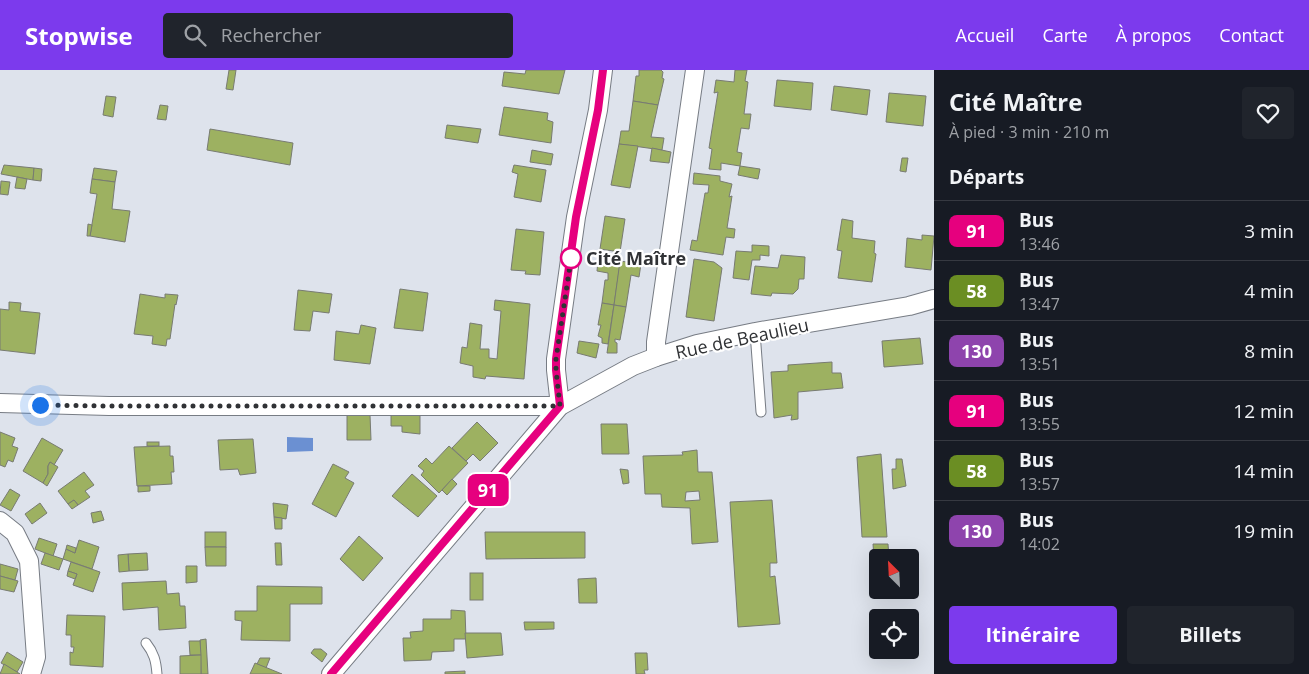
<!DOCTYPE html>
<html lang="fr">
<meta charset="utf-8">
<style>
:root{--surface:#171b24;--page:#20242c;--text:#f1f3f6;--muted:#9ea1a6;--line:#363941;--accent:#7c3aed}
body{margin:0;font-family:"Open Sans",sans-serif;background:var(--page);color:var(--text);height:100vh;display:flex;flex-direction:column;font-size:19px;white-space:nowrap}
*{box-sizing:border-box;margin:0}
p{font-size:16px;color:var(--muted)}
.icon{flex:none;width:28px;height:28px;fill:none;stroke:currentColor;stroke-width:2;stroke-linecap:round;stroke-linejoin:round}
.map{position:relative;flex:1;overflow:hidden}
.details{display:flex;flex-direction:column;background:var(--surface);width:375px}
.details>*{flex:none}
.badge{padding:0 10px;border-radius:8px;font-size:18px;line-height:32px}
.needle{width:32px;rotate:336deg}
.fabs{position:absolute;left:869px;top:479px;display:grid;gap:10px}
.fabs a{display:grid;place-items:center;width:50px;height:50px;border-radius:5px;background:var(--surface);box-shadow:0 5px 20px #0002;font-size:25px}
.you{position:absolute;width:25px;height:25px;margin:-12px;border:4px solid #fff;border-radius:50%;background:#1a73e8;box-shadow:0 0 0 8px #1a73e833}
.map>.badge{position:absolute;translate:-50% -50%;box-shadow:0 0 0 2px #fff}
h2{padding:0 15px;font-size:19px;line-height:45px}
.round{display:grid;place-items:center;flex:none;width:52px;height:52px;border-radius:5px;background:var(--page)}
.headline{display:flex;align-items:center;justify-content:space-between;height:85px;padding:0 15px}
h1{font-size:24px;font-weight:700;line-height:38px}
.cta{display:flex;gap:10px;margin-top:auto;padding:10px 15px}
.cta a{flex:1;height:58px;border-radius:5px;background:var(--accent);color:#fff;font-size:20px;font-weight:700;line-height:58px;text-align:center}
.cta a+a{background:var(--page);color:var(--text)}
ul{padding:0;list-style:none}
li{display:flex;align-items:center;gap:15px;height:60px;padding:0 15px;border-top:1px solid var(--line)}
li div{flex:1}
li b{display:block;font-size:19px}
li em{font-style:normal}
li .badge{min-width:55px;font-weight:700;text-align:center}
header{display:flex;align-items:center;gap:30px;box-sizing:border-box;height:70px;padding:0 25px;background:var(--accent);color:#fff}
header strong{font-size:24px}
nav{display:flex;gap:28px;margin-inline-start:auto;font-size:18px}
.search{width:350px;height:45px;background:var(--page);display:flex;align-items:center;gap:12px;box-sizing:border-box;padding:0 18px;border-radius:5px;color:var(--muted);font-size:19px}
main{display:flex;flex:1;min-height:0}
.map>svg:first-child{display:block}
</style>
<header>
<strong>Stopwise</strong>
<div class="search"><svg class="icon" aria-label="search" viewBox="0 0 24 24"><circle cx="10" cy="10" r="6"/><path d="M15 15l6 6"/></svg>Rechercher</div>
<nav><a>Accueil</a><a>Carte</a><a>À propos</a><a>Contact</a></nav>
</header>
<main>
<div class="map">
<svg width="934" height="604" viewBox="0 0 934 604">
<rect width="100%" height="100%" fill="#dee3ec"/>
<!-- water -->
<polygon fill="#6b90d2" points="287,367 313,368 313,381 287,382"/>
<!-- building -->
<g fill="#9db161" stroke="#787b72" fill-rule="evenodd">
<polygon points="229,0 236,0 233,20 226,19"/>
<polygon points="526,0 565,0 559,24 502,16 504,2 525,4"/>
<polygon points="639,0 661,0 663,2 662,8 664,9 658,35 633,31 636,6 639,6"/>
<polygon points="735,0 747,0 745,11 748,12 744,44 751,44 749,59 741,58 737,82 742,83 740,96 721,93 721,100 709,99 712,79 709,78 718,22 714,23 716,10 734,12"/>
<polygon points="777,10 813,13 811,40 774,36"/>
<polygon points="834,16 870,20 867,45 831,40"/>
<polygon points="889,23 926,26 923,56 886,52"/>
<polygon points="106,26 116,27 113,47 103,45"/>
<polygon points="633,31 658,35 651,67 664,68 662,80 619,74 621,61 629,61"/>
<polygon points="160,35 168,36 166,50 157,49"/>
<polygon points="504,37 548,43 547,50 553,52 551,73 499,65"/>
<polygon points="447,55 481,59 478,73 445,68"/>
<polygon points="210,59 293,73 290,95 207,80"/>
<polygon points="619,74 638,76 630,118 611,115"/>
<polygon points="652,78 671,82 669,93 650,91"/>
<polygon points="532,80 553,84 551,95 530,92"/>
<polygon points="902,88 908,88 906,102 900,101"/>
<polygon points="4,95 34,98 33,110 1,104"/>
<polygon points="514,95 546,100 541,132 514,127 518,104 512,102"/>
<polygon points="740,96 760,99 758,109 738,105"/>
<polygon points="34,98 42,99 41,111 33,110"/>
<polygon points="94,98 117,101 115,112 92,109"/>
<polygon points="694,103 720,106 720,111 732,114 729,127 732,126 727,158 735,159 734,168 726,167 723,185 690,180 692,170 697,171 705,123 708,123 709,115 693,114"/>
<polygon points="17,107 27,109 25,119 15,118"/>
<polygon points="92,109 115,112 112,139 130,141 125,172 90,166 97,124 90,123"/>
<polygon points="1,111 10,112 8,125 0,124"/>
<polygon points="605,146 625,149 620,182 600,179"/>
<polygon points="842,149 853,151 852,168 875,171 874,183 876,184 872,212 838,208 842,181 837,180"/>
<polygon points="88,154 92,155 90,166 87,166"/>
<polygon points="516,159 544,162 540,205 525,204 526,201 511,200"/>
<polygon points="922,165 934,166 931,200 905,197 907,168 922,170"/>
<polygon points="752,175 769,176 769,186 760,185 760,190 752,190 749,210 733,208 736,181 752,182"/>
<polygon points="781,185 805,187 804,209 799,209 798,219 793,224 772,223 771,226 751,224 755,196 778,198"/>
<polygon points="694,189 714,192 722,198 714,251 686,247"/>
<polygon points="598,190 620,194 614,235 602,233 605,210 608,210 608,203 597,201"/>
<polygon points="620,191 641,194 639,207 631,205 626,237 614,235"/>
<polygon points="400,219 428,223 423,261 394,258"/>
<polygon points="298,220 332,224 329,243 313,241 310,261 294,260"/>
<polygon points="140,224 165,228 165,224 178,225 176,235 175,234 170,269 167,269 166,276 152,274 153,266 134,264"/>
<polygon points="495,230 530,234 524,309 486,306 485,309 473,307 473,296 460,293 462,277 467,278 470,253 482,255 480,279 489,279 489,288 497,289 501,241 494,240"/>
<polygon points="9,232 21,233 20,241 40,243 35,284 0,280 0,239 9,240"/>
<polygon points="602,233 614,235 608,274 602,273 602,268 598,266 601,255 598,255"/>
<polygon points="614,235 626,237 620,270 615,269 615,272 617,273 617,283 607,283"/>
<polygon points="361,255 376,258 370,294 334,290 336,261 359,264"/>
<polygon points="920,268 923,294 884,297 882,271"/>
<polygon points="579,271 599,274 596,288 577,283"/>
<polygon points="832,292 832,303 841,303 843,318 798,322 798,349 791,350 792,345 774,348 771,302 788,301 788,295"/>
<polygon points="347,345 370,345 371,370 347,370"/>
<polygon points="391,345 420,345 420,364 402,362 402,356 391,356"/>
<polygon points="477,352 498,373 480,391 473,384 466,391 452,378"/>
<polygon points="601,354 627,354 629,384 602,384"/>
<polygon points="0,362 15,368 12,376 18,378 13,392 8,390 5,397 0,395"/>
<polygon points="42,368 63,380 54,395 50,392 48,396 48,404 43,413 23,401"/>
<polygon points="253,369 256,403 240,405 238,399 220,400 218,370"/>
<rect x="147" y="372" width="12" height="4"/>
<polygon points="170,376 170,386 173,386 174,402 171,402 172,414 137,416 134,377"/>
<polygon points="449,376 468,393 439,423 421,405 424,401 418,396 426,388 432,394"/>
<path d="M697,380l1,22h14l6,70 -26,2 -2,-36 -28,-1 -1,-13h-16l-2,-38 40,-1 -1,-3zM699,421l1,9 -15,1 1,-9z"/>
<polygon points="881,384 887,467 862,467 857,387"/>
<polygon points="896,389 902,389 906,416 893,419 892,399 896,399"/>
<polygon points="50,392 58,397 47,416 43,413 48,404 48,396"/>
<polygon points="333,394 349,402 345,408 354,413 336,447 312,434"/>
<polygon points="620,399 628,400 629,413 623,414"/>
<polygon points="84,402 94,415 85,421 90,427 78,435 74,430 68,434 58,421"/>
<polygon points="412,404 437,426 418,447 392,426"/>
<polygon points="452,409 457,414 447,425 442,420"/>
<polygon points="138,416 150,416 150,421 138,422"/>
<polygon points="10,419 20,425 11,441 0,435"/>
<polygon points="74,430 78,435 72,439 68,434"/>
<polygon points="772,430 777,493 770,493 770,507 775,506 780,554 738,557 730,432"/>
<polygon points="40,433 47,443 32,454 25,444"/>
<polygon points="273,433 288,435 286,449 274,447"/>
<polygon points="101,441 104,450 93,453 91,443"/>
<polygon points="274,447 282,448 282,459 275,459"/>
<rect x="205" y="462" width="21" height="15"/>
<polygon points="485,462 585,462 585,488 486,489"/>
<polygon points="359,466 383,488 363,511 340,489"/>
<polygon points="39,468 57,474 53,486 35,479"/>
<polygon points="79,470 99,477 92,499 63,489 66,479 75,483"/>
<polygon points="275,473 281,473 282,495 276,495"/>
<polygon points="873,474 888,474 889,488 874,488"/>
<polygon points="67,475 76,478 75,483 66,479"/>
<polygon points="205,477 226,477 226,496 206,496"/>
<polygon points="45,483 63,489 59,500 41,494"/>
<polygon points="147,483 148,500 129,501 128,484"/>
<polygon points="128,484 129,501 119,502 118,485"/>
<polygon points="71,492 100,502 93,522 73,515 77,504 68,501"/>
<polygon points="0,494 18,499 15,510 0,506"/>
<polygon points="186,496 197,496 197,512 186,513"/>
<polygon points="68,501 77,504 75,509 67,506"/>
<rect x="470" y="503" width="13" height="27"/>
<polygon points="0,506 18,511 14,522 0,519"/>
<polygon points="596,508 597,533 579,533 578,509"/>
<polygon points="166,511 167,524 179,523 180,536 185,536 186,558 159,560 158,537 123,540 122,513"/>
<polygon points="257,516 322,517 322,534 290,534 290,571 241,570 242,551 235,550 235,541 257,541"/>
<polygon points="451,540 465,541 466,569 454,569 454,581 432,582 431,590 404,591 403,568 411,568 410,562 423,561 423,549 451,549"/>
<polygon points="67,545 105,546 103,597 70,595 70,582 73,583 74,577 71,577 71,565 66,565"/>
<polygon points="524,552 554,552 554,559 525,560"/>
<polygon points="465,563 501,563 503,585 467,588"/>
<polygon points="206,569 208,604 201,604 200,570"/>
<polygon points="189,571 200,571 201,585 190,585"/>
<polygon points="314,579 321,579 327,584 322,592 311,583"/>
<polygon points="7,582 23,592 17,602 1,593"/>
<polygon points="635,583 647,583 648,600 644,600 645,604 636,604"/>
<polygon points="201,585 201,604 180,604 180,586"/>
<polygon points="260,588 270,588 266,598 257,594"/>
<polygon points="255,593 282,604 250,604"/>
<polygon points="4,594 17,602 20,604 0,604"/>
<polygon points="465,601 465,604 445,604 445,602"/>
</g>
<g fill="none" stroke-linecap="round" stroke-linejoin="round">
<!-- service casing -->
<g stroke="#777c84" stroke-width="11">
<g id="service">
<polyline points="755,262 761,342"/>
<path d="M146,573c8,10 10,18 11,31"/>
</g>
</g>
<!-- minor casing -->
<g stroke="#777c84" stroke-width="20">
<g id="minor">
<polyline points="656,287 656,272 695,0"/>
<polyline points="0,333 109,336 560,336"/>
<polyline points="560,336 556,300 556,289 576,147 598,40 603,0"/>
<polyline points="0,451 15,463 29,491 36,587 31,604"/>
<polyline points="331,604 560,336 633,296 656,287 697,274 755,262 909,236 934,229"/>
</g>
</g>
<!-- service -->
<use href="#service" stroke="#fff" stroke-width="9"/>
<!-- minor -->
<use href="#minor" stroke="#fff" stroke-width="18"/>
</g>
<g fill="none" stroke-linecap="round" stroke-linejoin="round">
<!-- line casing -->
<g stroke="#fff" stroke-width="11">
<polyline id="line" points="331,604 560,336 556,300 556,289 576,147 598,40 603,0"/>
</g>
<!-- line -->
<use href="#line" stroke="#e6007e" stroke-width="8"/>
<!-- walk -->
<polyline stroke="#303235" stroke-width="5" stroke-dasharray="0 9" points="40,335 109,336 560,336 556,300 556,289 572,182 571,188"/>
</g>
<!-- markers -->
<circle fill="#fff" stroke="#e6007e" stroke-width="2.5" cx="571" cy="188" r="10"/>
<g text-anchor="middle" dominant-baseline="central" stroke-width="4.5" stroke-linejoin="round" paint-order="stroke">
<!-- stop labels -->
<g font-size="18" font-weight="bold" fill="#303235" stroke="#fff" text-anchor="start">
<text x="586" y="188">Cité Maître</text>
</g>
<!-- street labels -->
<g font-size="18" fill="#303235" stroke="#fff">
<text transform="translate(742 268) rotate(-12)">Rue de Beaulieu</text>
</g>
</g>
</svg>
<div class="fabs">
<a><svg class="needle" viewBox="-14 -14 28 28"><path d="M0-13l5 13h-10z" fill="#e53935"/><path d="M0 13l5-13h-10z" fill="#9ea1a6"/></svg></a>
<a><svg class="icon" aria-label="locate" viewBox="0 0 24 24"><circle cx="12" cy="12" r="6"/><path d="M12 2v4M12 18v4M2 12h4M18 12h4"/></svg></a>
</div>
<div class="you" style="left:40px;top:335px"></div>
<b class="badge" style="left:488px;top:420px;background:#e6007e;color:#fff">91</b>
</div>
<section class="details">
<div class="headline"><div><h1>Cité Maître</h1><p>À pied · 3 min · 210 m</p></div><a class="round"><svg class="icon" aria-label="heart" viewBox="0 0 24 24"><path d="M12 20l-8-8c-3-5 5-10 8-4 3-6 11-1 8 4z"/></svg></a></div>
<h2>Départs</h2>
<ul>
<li><span class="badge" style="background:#e6007e;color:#fff">91</span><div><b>Bus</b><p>13:46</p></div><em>3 min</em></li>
<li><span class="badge" style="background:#6b8e23;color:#fff">58</span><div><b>Bus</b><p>13:47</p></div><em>4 min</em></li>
<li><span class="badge" style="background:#8e44ad;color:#fff">130</span><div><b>Bus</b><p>13:51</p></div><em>8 min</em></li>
<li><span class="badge" style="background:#e6007e;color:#fff">91</span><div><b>Bus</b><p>13:55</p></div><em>12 min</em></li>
<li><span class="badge" style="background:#6b8e23;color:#fff">58</span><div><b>Bus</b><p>13:57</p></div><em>14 min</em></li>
<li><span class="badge" style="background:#8e44ad;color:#fff">130</span><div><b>Bus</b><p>14:02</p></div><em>19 min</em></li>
</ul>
<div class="cta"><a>Itinéraire</a><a>Billets</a></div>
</section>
</main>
